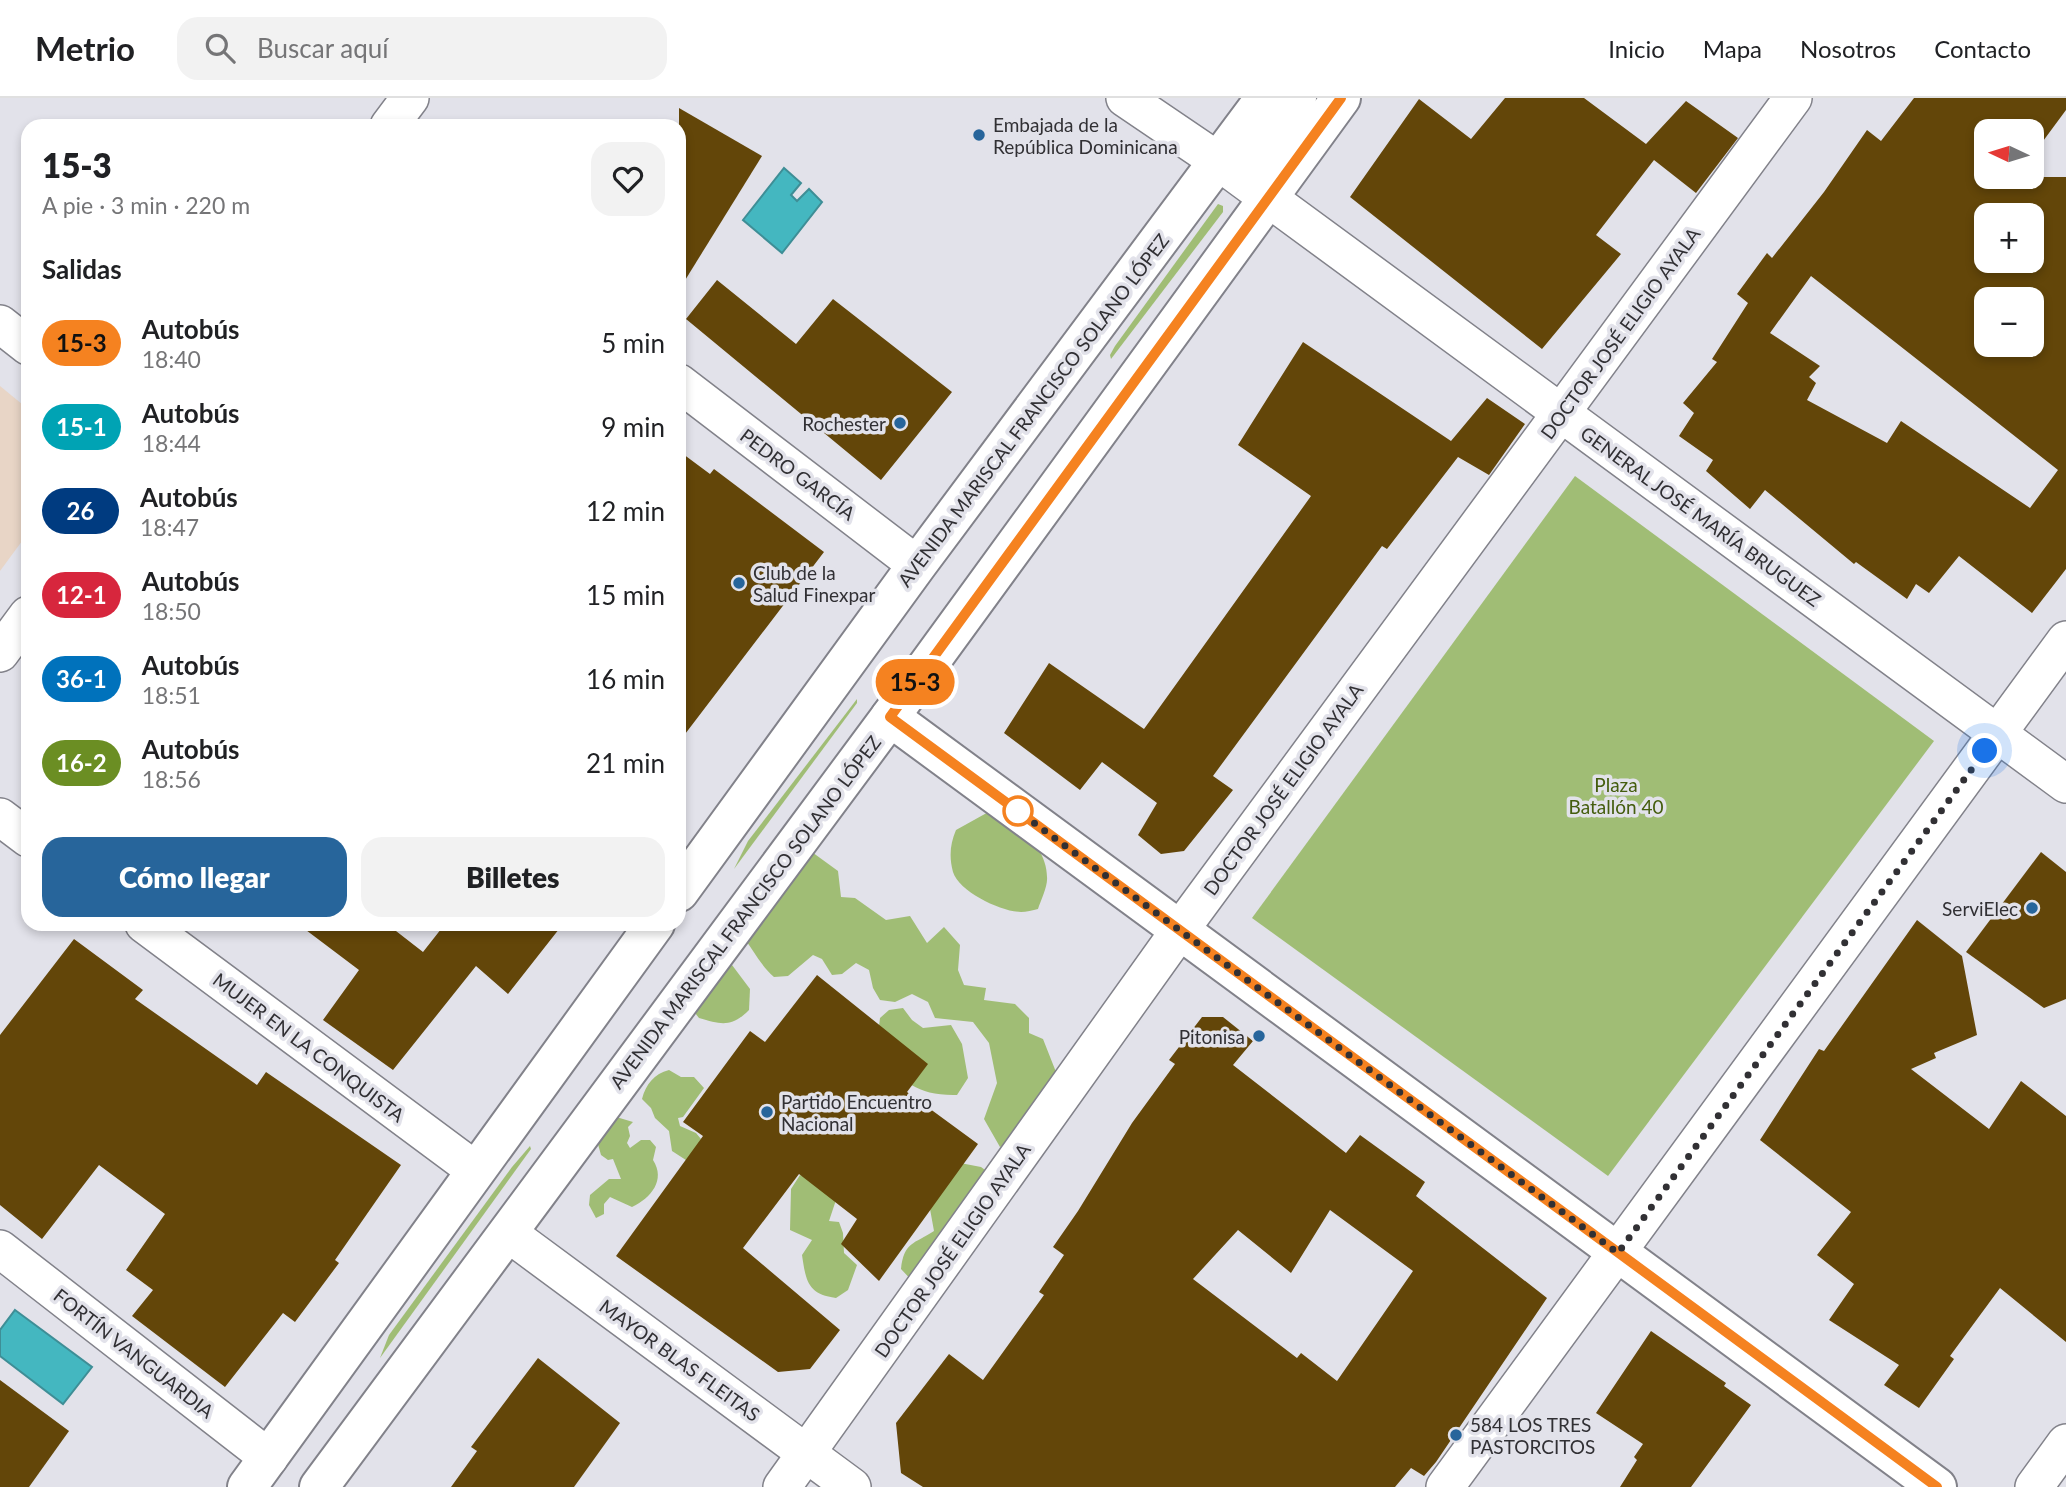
<!DOCTYPE html>
<html lang="es">
<meta charset="utf-8">
<style>
:root{--surface:#fff;--page:#f2f2f2;--text:#202124;--muted:#757577;--line:#e0e0e0;--accent:#27659b}
body{margin:0;font-family:Lato,sans-serif;background:var(--page);color:var(--text);height:100vh;display:flex;flex-direction:column;font-size:26px;white-space:nowrap}
*{box-sizing:border-box;margin:0}
p{font-size:23px;color:var(--muted)}
.icon{flex:none;width:38px;height:38px;fill:none;stroke:currentColor;stroke-width:2;stroke-linecap:round;stroke-linejoin:round}
.map{position:relative;flex:1;overflow:hidden}
.drawer{position:absolute;left:21px;top:21px;width:665px;height:812px;display:flex;flex-direction:column;background:var(--surface);border-radius:21px;box-shadow:0 4px 10px #0003}
.drawer>*{flex:none}
.badge{padding:0 14px;border-radius:23px;font-size:24px;line-height:46px}
.needle{width:46px;rotate:274deg}
.buttons{position:absolute;left:1974px;top:21px;display:grid;gap:14px}
.buttons a{display:grid;place-items:center;width:70px;height:70px;border-radius:14px;background:var(--surface);box-shadow:0 4px 10px #0003;font-size:35px}
.you{position:absolute;width:35px;height:35px;margin:-18px;border:5px solid #fff;border-radius:50%;background:#1a73e8;box-shadow:0 0 0 10px #1a73e833}
.map>.badge{position:absolute;translate:-50% -50%;box-shadow:0 0 0 4px #fff}
h2{padding:0 21px;font-size:26px;line-height:63px}
.round{display:grid;place-items:center;flex:none;width:74px;height:74px;border-radius:21px;background:var(--page)}
.overview{display:flex;align-items:center;justify-content:space-between;height:119px;padding:0 21px}
h1{font-size:33px;font-weight:800;line-height:52px}
.cta{display:flex;gap:14px;margin-top:auto;padding:14px 21px}
.cta a{flex:1;height:80px;border-radius:21px;background:var(--accent);color:#fff;font-size:28px;font-weight:800;line-height:80px;text-align:center}
.cta a+a{background:var(--page);color:var(--text)}
ul{padding:0;list-style:none}
li{display:flex;align-items:center;gap:21px;height:84px;padding:0 21px}
li div{flex:1}
li b{display:block;font-size:26px}
li em{font-style:normal}
li .badge{min-width:77px;font-weight:700;text-align:center}
header{display:flex;align-items:center;gap:42px;box-sizing:border-box;height:98px;padding:0 35px;background:var(--surface);border-bottom:2px solid var(--line)}
header strong{font-size:33px}
nav{display:flex;gap:38px;margin-inline-start:auto;font-size:24px}
.search{width:490px;height:63px;background:var(--page);display:flex;align-items:center;gap:18px;box-sizing:border-box;padding:0 24px;border-radius:21px;color:var(--muted);font-size:26px}
.map>svg:first-child{display:block}
</style>
<header>
<strong>Metrio</strong>
<div class="search"><svg class="icon" aria-label="search" viewBox="0 0 24 24"><circle cx="10" cy="10" r="6"/><path d="M15 15l6 6"/></svg>Buscar aquí</div>
<nav><a>Inicio</a><a>Mapa</a><a>Nosotros</a><a>Contacto</a></nav>
</header>
<div class="map">
<svg width="2066" height="1389" viewBox="0 0 2066 1389">
<rect width="100%" height="100%" fill="#e2e2ea"/>
<!-- education -->
<polygon fill="#e8d5c6" points="0,288 28,311 28,435 0,473"/>
<!-- green -->
<g fill="#a0bd75">
<polygon points="1218,106 1223,108 1223,114 1111,261 1110,257 1115,248"/>
<polygon points="1575,378 1934,643 1608,1078 1252,820"/>
<polygon points="857,601 857,605 734,771 748,743"/>
<path d="M992,712c24,13 55,36 55,67 1,9 -6,23 -9,32 -5,1 -12,3 -17,3 -19,0 -62,-20 -68,-40 -4,-15 -3,-28 3,-42z"/>
<path d="M805,749l33,24 3,26 14,1 31,22 24,-4 17,27 17,-16 16,18 -2,25 6,15 22,3 -2,12 31,4 14,14v15l14,6 13,33 -26,63 -30,12 -16,-28 13,-36 -8,-40 -16,-21 -38,-4 -7,-16 -16,-8 -17,8 -15,-2 -7,-12 -4,-18 -13,-7 -14,11 -10,1 -10,-16 -9,-4 -25,21 -14,1c-14,-12 -21,-28 -33,-43z"/>
<path d="M729,863l21,28 -1,21c-17,17 -27,15 -50,8l-11,-14z"/>
<path d="M903,910l9,12 11,8 28,-3 11,19 6,34 -11,17c-40,1 -51,-14 -82,-37l5,-40 9,-8z"/>
<path d="M669,972l12,7h13l10,11 -21,29 -5,1 2,8 16,7 5,6 -12,23 -17,-11 -3,-20 -14,-13 -4,-10 -9,-9c4,-15 12,-25 27,-29z"/>
<path d="M613,1018l20,6 -5,5 2,9 -3,7 3,5 11,-8h9l6,7 -3,13c13,20 -2,38 -21,47l-22,-10 -6,7v10l-8,4 -7,-13 1,-10 19,-16h12l-8,-20 -5,1 -7,-5 -5,-18z"/>
<polygon points="530,1048 531,1051 380,1260 389,1237 512,1069"/>
<path d="M929,1059l52,10 11,8 -75,111 -16,-17c3,-27 13,-25 33,-38l-6,-33z"/>
<path d="M800,1077l39,16 -10,30 10,1 4,11 1,20 13,12 -9,25 -12,8c-28,-4 -30,-16 -34,-43l10,-15 -22,-10 1,-41z"/>
</g>
<!-- water -->
<g fill="#44b7c0" stroke="#3e8e96" stroke-width="2">
<polygon points="784,70 801,85 791,97 797,103 809,91 822,104 782,155 743,122"/>
<polygon points="15,1212 92,1269 63,1306 0,1258 0,1232"/>
</g>
<!-- building -->
<g fill="#634609" fill-rule="evenodd">
<polygon points="1505,0 1584,0 1646,46 1686,3 1738,40 1696,95 1654,62 1596,137 1621,156 1542,251 1350,99 1419,1 1471,41"/>
<path d="M1914,0h152v12l-34,46v-25h-46v46h80v392l-34,44 -73,-57 -30,37 -13,-9 -9,15 -51,-37 -2,2 -89,-74 -15,19 -44,-38 7,-11 -34,-24 15,-23 -11,-10 34,-41 -5,-3 36,-56 -11,-9 30,-41 5,5 52,-66 43,-62 14,11zM1986,117h46v46h-46zM1811,178l247,194 -28,38 -129,-87 -14,22 -80,-43 9,-17 -7,-6 11,-11 -50,-33zM1986,201h46v46h-46z"/>
<polygon points="679,10 762,58 679,192"/>
<polygon points="717,182 796,246 833,201 952,294 881,382 686,221"/>
<polygon points="1303,244 1451,343 1487,300 1525,326 1489,377 1458,359 1387,451 1382,448 1213,678 1233,692 1184,753 1161,756 1138,737 1157,705 1102,664 1080,692 1004,635 1049,565 1144,631 1311,398 1238,347"/>
<polygon points="679,353 710,376 714,371 824,454 679,644"/>
<polygon points="2041,754 2066,774 2066,901 2044,910 1966,854"/>
<polygon points="1917,822 1962,858 1977,937 1934,955 1936,960 1911,971 1989,1031 2021,983 2066,1018 2066,1244 2000,1190 1950,1258 1954,1261 1919,1310 1884,1287 1899,1267 1829,1222 1854,1186 1817,1157 1851,1114 1760,1042 1819,951 1824,953"/>
<polygon points="298,826 387,826 423,854 445,826 563,826 508,896 476,868 393,972 323,922 359,872"/>
<polygon points="74,841 143,892 135,901 257,987 266,974 401,1067 335,1162 339,1165 295,1224 283,1215 225,1289 132,1218 153,1192 126,1172 165,1116 99,1067 42,1141 0,1107 0,937"/>
<polygon points="817,877 928,966 907,994 978,1046 879,1183 841,1146 857,1121 799,1076 743,1150 840,1232 810,1271 778,1274 616,1158 703,1038 683,1024 750,933 765,944"/>
<path d="M1202,919h21l30,24 -20,24 113,88 14,-18 65,47 -9,14 131,102 -111,164 -12,14 -13,-8 -16,19h-472l-22,-14 -5,-50 53,-69 34,26 61,-85 -5,-3 25,-37 -11,-8 25,-36 54,-88 43,-59 -6,-4zM1330,1112l83,61 -76,110 -36,-28 -4,5 -104,-79 45,-49 53,43z"/>
<polygon points="1651,1233 1726,1285 1724,1288 1751,1307 1691,1389 1620,1389 1637,1362 1634,1359 1643,1346 1596,1315"/>
<polygon points="538,1260 620,1325 574,1389 451,1389 477,1353 471,1349"/>
<polygon points="0,1282 69,1333 29,1389 0,1389"/>
</g>
<g fill="none" stroke-linecap="round" stroke-linejoin="round">
<!-- minor casing -->
<g stroke="#82828a" stroke-width="40">
<g id="minor">
<polyline points="1125,0 1218,63 2066,686"/>
<polyline points="389,28 410,0"/>
<polyline points="0,226 28,248"/>
<polyline points="679,285 917,467"/>
<polyline points="0,555 28,517"/>
<polyline points="0,719 28,740"/>
<polyline points="144,826 475,1072"/>
<polyline points="508,1135 852,1389"/>
<polyline points="0,1151 269,1360"/>
<polyline points="782,1389 1180,832 1793,0"/>
<polyline points="1445,1389 2066,542"/>
<polyline points="2034,1389 2066,1345"/>
</g>
</g>
<!-- secondary casing -->
<g stroke="#82828a" stroke-width="42">
<polyline id="secondary" points="890,619 1937,1389"/>
</g>
<!-- trunk casing -->
<g stroke="#82828a" stroke-width="42">
<g id="trunk">
<path d="M1268,101c-3,-6 -9,-13 -11,-19 -8,-30 24,-60 40,-82"/>
<polyline points="679,794 917,467 1265,0"/>
<polyline points="247,1389 655,826"/>
<polyline points="319,1389 890,619 1341,0"/>
</g>
</g>
<!-- minor -->
<use href="#minor" stroke="#fff" stroke-width="37"/>
<!-- secondary -->
<use href="#secondary" stroke="#fff" stroke-width="38"/>
<!-- trunk -->
<use href="#trunk" stroke="#fff" stroke-width="38"/>
</g>
<g fill="none" stroke-linecap="round" stroke-linejoin="round">
<!-- line casing -->
<g stroke="#fff" stroke-width="16">
<polyline id="line" points="1341,0 890,619 1937,1389"/>
</g>
<!-- line -->
<use href="#line" stroke="#f58220" stroke-width="10"/>
<!-- walk -->
<polyline stroke="#313034" stroke-width="7" stroke-dasharray="0 12.6" points="1018,713 1011,708 1618,1155 1985,653"/>
</g>
<!-- markers -->
<g fill="#27659b" stroke="#e2e2ea" stroke-width="2.5">
<circle cx="979" cy="37" r="7"/>
<circle cx="900" cy="325" r="7"/>
<circle cx="739" cy="485" r="7"/>
<circle cx="2032" cy="810" r="7"/>
<circle cx="1259" cy="938" r="7"/>
<circle cx="767" cy="1014" r="7"/>
<circle cx="1456" cy="1337" r="7"/>
</g>
<circle fill="#fff" stroke="#f58220" stroke-width="3.5" cx="1018" cy="713" r="14"/>
<g text-anchor="middle" dominant-baseline="central" stroke-width="7" stroke-linejoin="round" paint-order="stroke">
<!-- poi labels -->
<g font-size="19" fill="#313034" stroke="#e2e2ea" text-anchor="start">
<text x="993" y="26">Embajada de la<tspan x="993" dy="22">República Dominicana</tspan></text>
<text x="886" y="325" text-anchor="end">Rochester</text>
<text x="753" y="474">Club de la<tspan x="753" dy="22">Salud Finexpar</tspan></text>
<text x="2018" y="810" text-anchor="end">ServiElec</text>
<text x="1245" y="938" text-anchor="end">Pitonisa</text>
<text x="781" y="1003">Partido Encuentro<tspan x="781" dy="22">Nacional</tspan></text>
<text x="1470" y="1326">584 LOS TRES<tspan x="1470" dy="22">PASTORCITOS</tspan></text>
</g>
<!-- street labels -->
<g font-size="19" fill="#313034" stroke="#e2e2ea">
<text transform="translate(1620 235) rotate(-54)">DOCTOR JOSÉ ELIGIO AYALA</text>
<text transform="translate(1033 312) rotate(-53)">AVENIDA MARISCAL FRANCISCO SOLANO LÓPEZ</text>
<text transform="translate(798 376) rotate(37)">PEDRO GARCÍA</text>
<text transform="translate(1701 418) rotate(36)">GENERAL JOSÉ MARÍA BRUGUEZ</text>
<text transform="translate(1283 691) rotate(-54)">DOCTOR JOSÉ ELIGIO AYALA</text>
<text transform="translate(745 814) rotate(-53)">AVENIDA MARISCAL FRANCISCO SOLANO LÓPEZ</text>
<text transform="translate(309 949) rotate(37)">MUJER EN LA CONQUISTA</text>
<text transform="translate(952 1152) rotate(-55)">DOCTOR JOSÉ ELIGIO AYALA</text>
<text transform="translate(134 1255) rotate(38)">FORTÍN VANGUARDIA</text>
<text transform="translate(680 1262) rotate(36)">MAYOR BLAS FLEITAS</text>
</g>
<!-- park labels -->
<g font-size="19" fill="#445d0e" stroke="#e2e2ea">
<text x="1616" y="686">Plaza<tspan x="1616" dy="22">Batallón 40</tspan></text>
</g>
</g>
</svg>
<div class="buttons">
<a><svg class="needle" viewBox="-14 -14 28 28"><path d="M0-13l5 13h-10z" fill="#e53935"/><path d="M0 13l5-13h-10z" fill="#757577"/></svg></a>
<a>+</a>
<a>−</a>
</div>
<div class="you" style="left:1985px;top:653px"></div>
<b class="badge" style="left:915px;top:584px;background:#f58220;color:#111">15-3</b>
<section class="drawer">
<div class="overview"><div><h1>15-3</h1><p>A pie · 3 min · 220 m</p></div><a class="round"><svg class="icon" aria-label="heart" viewBox="0 0 24 24"><path d="M12 20l-8-8c-3-5 5-10 8-4 3-6 11-1 8 4z"/></svg></a></div>
<h2>Salidas</h2>
<ul>
<li><span class="badge" style="background:#f58220;color:#111">15-3</span><div><b>Autobús</b><p>18:40</p></div><em>5 min</em></li>
<li><span class="badge" style="background:#00a3b4;color:#fff">15-1</span><div><b>Autobús</b><p>18:44</p></div><em>9 min</em></li>
<li><span class="badge" style="background:#003b80;color:#fff">26</span><div><b>Autobús</b><p>18:47</p></div><em>12 min</em></li>
<li><span class="badge" style="background:#d7263d;color:#fff">12-1</span><div><b>Autobús</b><p>18:50</p></div><em>15 min</em></li>
<li><span class="badge" style="background:#0072bc;color:#fff">36-1</span><div><b>Autobús</b><p>18:51</p></div><em>16 min</em></li>
<li><span class="badge" style="background:#6b8e23;color:#fff">16-2</span><div><b>Autobús</b><p>18:56</p></div><em>21 min</em></li>
</ul>
<div class="cta"><a>Cómo llegar</a><a>Billetes</a></div>
</section>
</div>
